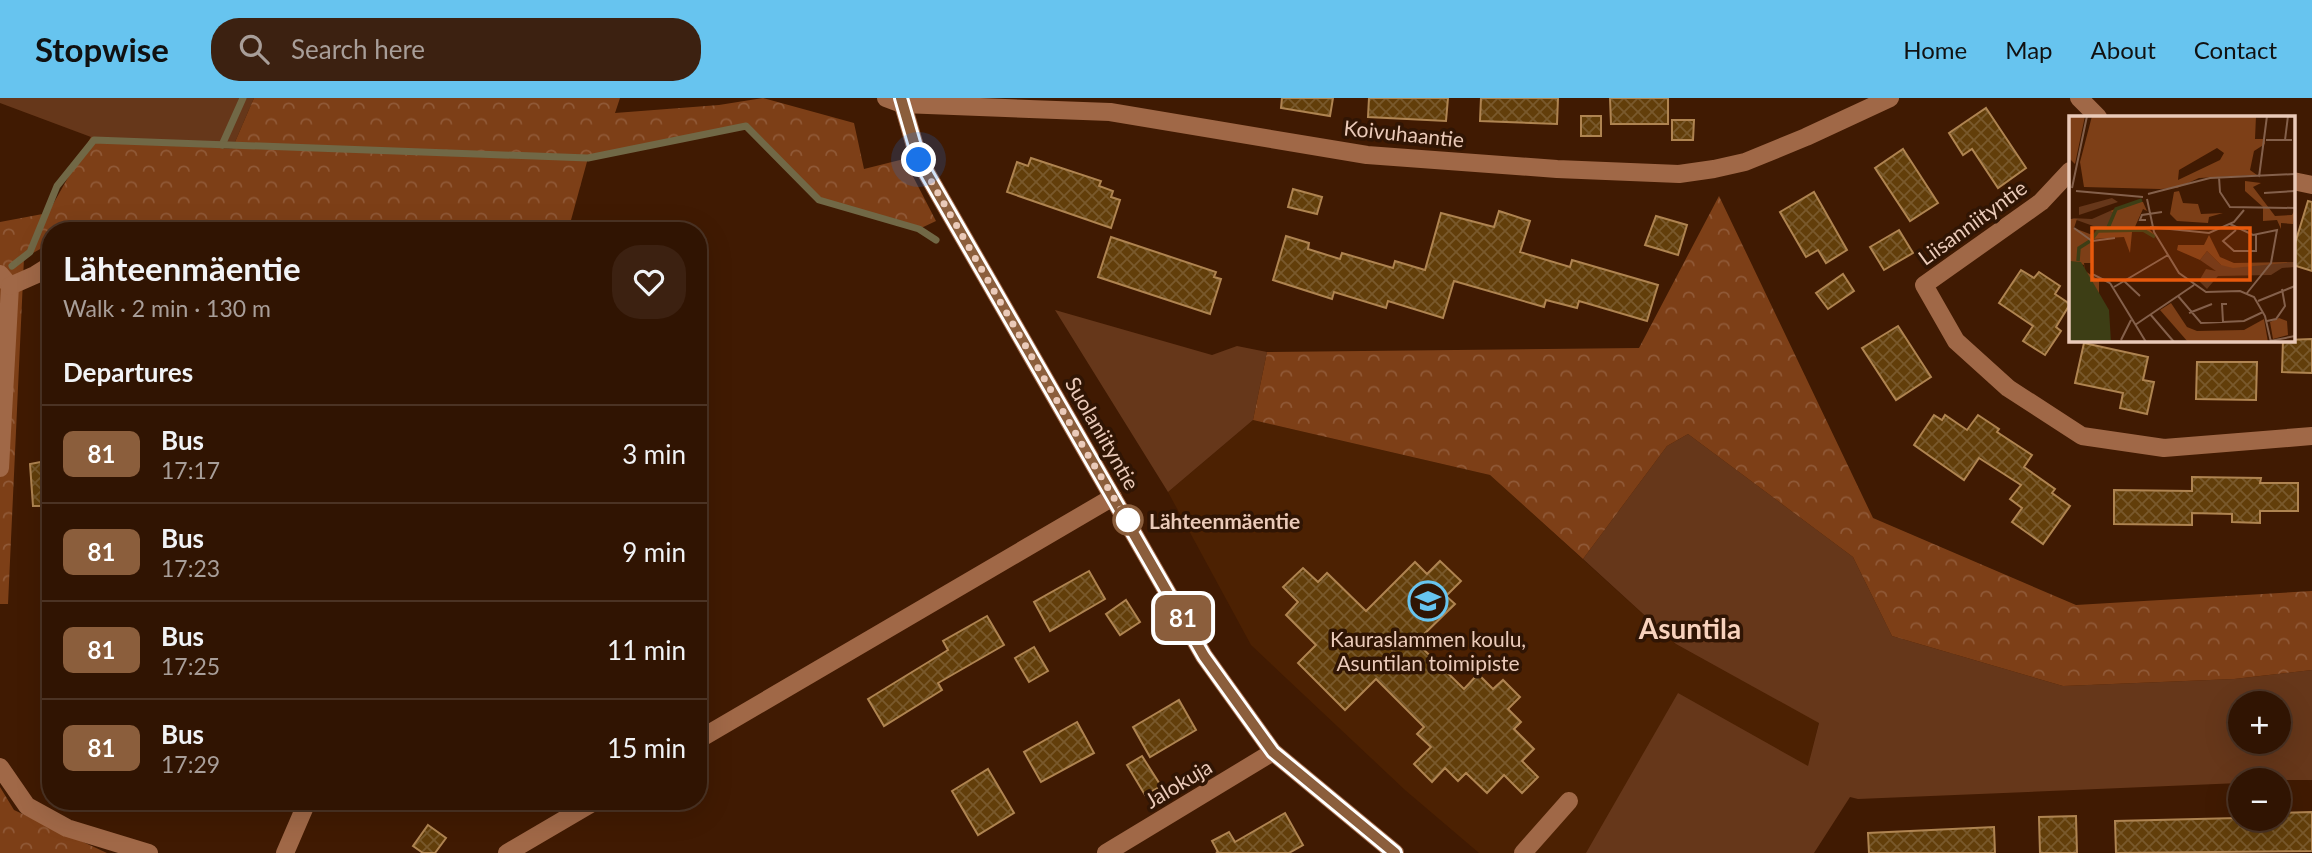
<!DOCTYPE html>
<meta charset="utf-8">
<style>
:root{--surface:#301402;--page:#3c2111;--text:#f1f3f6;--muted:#a89e99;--line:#4b3324;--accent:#67c4ef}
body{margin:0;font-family:Lato,sans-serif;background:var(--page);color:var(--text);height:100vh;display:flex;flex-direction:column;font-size:26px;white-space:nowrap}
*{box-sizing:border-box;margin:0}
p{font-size:23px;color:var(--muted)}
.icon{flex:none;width:38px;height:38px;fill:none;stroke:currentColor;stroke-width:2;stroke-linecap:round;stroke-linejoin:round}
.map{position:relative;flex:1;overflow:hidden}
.drawer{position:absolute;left:42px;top:124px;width:665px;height:588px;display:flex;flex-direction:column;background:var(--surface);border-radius:28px;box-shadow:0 7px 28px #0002,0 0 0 2px var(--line)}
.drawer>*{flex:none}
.badge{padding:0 14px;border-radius:10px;font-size:24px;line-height:46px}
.controls{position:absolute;left:2228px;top:593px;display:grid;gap:14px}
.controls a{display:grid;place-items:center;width:63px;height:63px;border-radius:50%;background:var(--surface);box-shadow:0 7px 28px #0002,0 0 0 2px var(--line);font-size:35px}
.you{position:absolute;width:35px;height:35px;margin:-18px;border:5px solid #fff;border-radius:50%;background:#1a73e8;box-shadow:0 0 0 10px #1a73e833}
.map>.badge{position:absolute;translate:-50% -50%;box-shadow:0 0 0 4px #fff}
h2{padding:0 21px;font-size:26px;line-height:63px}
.round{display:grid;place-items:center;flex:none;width:74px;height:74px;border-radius:28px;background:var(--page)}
.overview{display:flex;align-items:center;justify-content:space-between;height:119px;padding:0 21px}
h1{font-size:33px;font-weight:700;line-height:52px}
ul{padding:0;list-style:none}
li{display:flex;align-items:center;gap:21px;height:98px;padding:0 21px;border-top:2px solid var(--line)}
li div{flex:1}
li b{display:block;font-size:26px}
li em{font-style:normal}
li .badge{min-width:77px;font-weight:700;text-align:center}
header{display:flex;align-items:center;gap:42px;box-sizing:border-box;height:98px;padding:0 35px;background:var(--accent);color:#111}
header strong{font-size:33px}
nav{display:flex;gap:38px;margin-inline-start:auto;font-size:24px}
.search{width:490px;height:63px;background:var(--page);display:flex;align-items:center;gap:18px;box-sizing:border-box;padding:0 24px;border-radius:28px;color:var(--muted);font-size:26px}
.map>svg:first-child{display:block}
</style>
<header>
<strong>Stopwise</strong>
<div class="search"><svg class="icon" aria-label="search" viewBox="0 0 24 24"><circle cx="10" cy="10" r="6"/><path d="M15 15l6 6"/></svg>Search here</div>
<nav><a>Home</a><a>Map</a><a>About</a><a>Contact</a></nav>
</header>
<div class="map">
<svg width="2312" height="755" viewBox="0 0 2312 755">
<defs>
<pattern id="forest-crowns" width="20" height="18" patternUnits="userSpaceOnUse" patternTransform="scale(1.75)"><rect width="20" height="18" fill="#7d3f17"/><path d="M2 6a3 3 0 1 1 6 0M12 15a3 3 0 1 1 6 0" fill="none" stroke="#905937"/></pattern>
<pattern id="building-cross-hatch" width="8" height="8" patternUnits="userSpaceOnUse" patternTransform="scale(1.75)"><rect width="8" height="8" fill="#623e0a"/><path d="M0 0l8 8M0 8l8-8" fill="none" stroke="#79592c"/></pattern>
</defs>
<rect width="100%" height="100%" fill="#401a02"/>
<!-- built -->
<polygon fill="#4c2102" points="1253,322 1490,377 1676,546 1819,624 1808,669 1758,755 1479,755 1405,692 1251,547 1168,394"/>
<!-- green -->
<g fill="#66371a" fill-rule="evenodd">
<polygon points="0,0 254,0 232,51 91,39 0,5"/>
<polygon points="1055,212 1212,257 1237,248 1267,254 1253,322 1168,394"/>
<path d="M1688,336l165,123 39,79 171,50 171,-7 78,-9v110h-72v3l-382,16 -8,-2 -36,56h-228l92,-160 130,73 11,-43 -143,-79 -93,-85 84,-113zM2240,606h38v38h-38z"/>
</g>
<!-- forest -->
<g fill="url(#forest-crowns)">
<polygon points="254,0 620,0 615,15 719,7 763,0 854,25 864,71 904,61 936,123 919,131 819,102 746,28 588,60 568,133 315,133 84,127 74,133 51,133 51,145 24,160 8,506 0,506 0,124 48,115 91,39 232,51"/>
<polygon points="1719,98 1873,420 2076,507 2312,493 2312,572 2234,581 2063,588 1892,538 1853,459 1688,336 1667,348 1583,461 1490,377 1253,322 1267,254 1639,250"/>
<polygon points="0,689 14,712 107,755 0,755"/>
</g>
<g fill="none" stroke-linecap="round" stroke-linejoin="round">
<!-- stream -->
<g stroke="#716846" stroke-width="7">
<polyline points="222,47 243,0"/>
<polyline points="12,168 30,154 57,88 94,42 588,60 746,28 819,102 919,131 936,142"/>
</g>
</g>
<!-- building -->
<g fill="url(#building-cross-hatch)" stroke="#af8451" stroke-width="2">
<polygon points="1282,0 1333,0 1330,18 1281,10"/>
<polygon points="1369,0 1448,0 1446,23 1368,19"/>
<polygon points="1481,0 1558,0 1557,26 1480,23"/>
<polygon points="1610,0 1668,0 1668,26 1611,26"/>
<polygon points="1986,10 2026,70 1998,90 1972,51 1963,57 1949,35"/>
<rect x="1581" y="18" width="20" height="20"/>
<polygon points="1672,22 1694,22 1693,42 1672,42"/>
<polygon points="1903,51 1938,105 1910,123 1875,70"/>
<polygon points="1031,60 1101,83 1099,88 1113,93 1111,99 1120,102 1111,130 1007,94 1017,64 1028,68"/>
<polygon points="1293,91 1322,99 1317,116 1288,109"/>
<polygon points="1814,94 1847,152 1826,165 1818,152 1806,159 1780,114"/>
<polygon points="2308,103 2312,104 2312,173 2293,167 2293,152"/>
<polygon points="1499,113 1530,123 1520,154 1570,169 1572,162 1658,187 1647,223 1579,203 1577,210 1546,202 1544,209 1454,183 1443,220 1388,203 1386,210 1334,194 1332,201 1273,182 1286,138 1309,145 1308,151 1340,161 1342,155 1393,170 1395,163 1425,172 1441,115 1494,129"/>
<polygon points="1656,118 1687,127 1678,157 1645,147"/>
<polygon points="1899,132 1913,155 1884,172 1870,149"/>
<polygon points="1111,139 1216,174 1214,179 1221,181 1210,216 1098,179"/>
<polygon points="2021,172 2034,180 2039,174 2060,188 2055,196 2070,206 2056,229 2061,233 2045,257 2023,243 2033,228 1999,205"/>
<polygon points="1843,176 1854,193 1828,211 1816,195"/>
<polygon points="1898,228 1931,279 1896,302 1862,250"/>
<polygon points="2312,241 2312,275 2282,274 2283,242"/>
<polygon points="2084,245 2148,259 2143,282 2154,284 2147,316 2120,310 2123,295 2075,285"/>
<polygon points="2197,264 2257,264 2256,302 2196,301"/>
<polygon points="1934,317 1942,322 1945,317 1967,332 1978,317 1999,331 1997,334 2032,357 2024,369 2055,391 2052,395 2070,408 2043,446 2012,424 2022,410 2010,401 2021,387 1979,360 1964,382 1914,347"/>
<polygon points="51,362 51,408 33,408 30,366"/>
<polygon points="2192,379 2261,380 2260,385 2298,385 2298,413 2260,413 2260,425 2232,424 2232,416 2192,415 2192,427 2114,426 2114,392 2192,393"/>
<polygon points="1440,463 1461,483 1446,498 1455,506 1416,544 1464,591 1478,576 1493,591 1503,582 1520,599 1508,611 1521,624 1514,631 1534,651 1522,663 1538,679 1522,695 1504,677 1487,695 1466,675 1458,683 1445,670 1432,684 1414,666 1431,649 1417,636 1424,629 1376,581 1345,612 1298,565 1316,547 1286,517 1298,504 1283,489 1303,470 1318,484 1327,475 1366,513 1415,464 1427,476"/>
<polygon points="1089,473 1105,501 1050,533 1034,504"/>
<polygon points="1126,502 1140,524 1120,537 1106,516"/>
<polygon points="987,518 1004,547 938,585 942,592 884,628 868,601 948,552 943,543"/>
<polygon points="1034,549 1048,573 1029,584 1015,560"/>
<polygon points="1179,602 1196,632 1150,659 1133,629"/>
<polygon points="1077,624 1094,655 1041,684 1024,654"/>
<polygon points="1142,658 1161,688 1145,697 1127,667"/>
<polygon points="988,671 1014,715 978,737 952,693"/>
<polygon points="2312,714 2312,753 2116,755 2115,723 2238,720 2278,721 2278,715"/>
<polygon points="1285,715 1303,747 1289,755 1216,755 1218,754 1212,743 1229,734 1235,744"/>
<polygon points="2076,718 2077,755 2040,755 2039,719"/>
<polygon points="428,727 446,740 435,755 423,755 413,748"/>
<polygon points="1994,729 1995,755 1869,755 1868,735"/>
</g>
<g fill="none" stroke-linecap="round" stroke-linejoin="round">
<!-- minor -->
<g stroke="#a06847" stroke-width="18">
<polyline points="886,0 902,6 1110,14 1367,57 1557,71 1679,76 1714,71 1745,64 1806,39 1890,0"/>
<polyline points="901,0 919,62 1204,558 1273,654 1395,755"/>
<polyline points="2079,0 2098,19"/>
<polyline points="2070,73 2041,104 1924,187 1956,243 2008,290 2082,338 2164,350 2312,338"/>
<polyline points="2293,83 2312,87"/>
<polyline points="0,176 10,188 0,370"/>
<polyline points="10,188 35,177 51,167"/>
<polyline points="698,642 1113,399"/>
<polyline points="0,669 27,708 67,730 149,755"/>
<polyline points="285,755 307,704"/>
<polyline points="507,755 594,704"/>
<polyline points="1106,755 1273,654"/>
<polyline points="1523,755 1569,703"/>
</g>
</g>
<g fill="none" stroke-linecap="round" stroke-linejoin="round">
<!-- line casing -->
<g stroke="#fff" stroke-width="16">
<polyline id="line" points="901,0 919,62 1204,558 1273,654 1395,755"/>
</g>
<!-- line -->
<use href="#line" stroke="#8b5e3c" stroke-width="10"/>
<!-- walk -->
<polyline stroke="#eacab9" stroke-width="7" stroke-dasharray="0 12.6" points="919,62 1088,357 1129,425 1128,422"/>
</g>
<!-- icons -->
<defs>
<g id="school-ring" transform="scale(2.0125)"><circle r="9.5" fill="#301504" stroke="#67c4ef" stroke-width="1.5"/><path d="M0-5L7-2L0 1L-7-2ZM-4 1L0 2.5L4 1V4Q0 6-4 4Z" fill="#67c4ef"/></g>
</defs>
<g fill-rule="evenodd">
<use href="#school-ring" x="1428" y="503"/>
</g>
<!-- markers -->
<circle fill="#fff" stroke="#8b5e3c" stroke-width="3.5" cx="1128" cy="422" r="14"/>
<g text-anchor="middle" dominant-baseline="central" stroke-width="7" stroke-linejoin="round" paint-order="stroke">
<!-- street labels -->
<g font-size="21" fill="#eacab9" stroke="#301504">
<text transform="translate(1404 35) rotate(6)">Koivuhaantie</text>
<text transform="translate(1972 124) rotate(-36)">Liisanniityntie</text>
<text transform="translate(1103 335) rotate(60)">Suolaniityntie</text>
<text transform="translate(1178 685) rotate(-31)">Jalokuja</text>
</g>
<!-- stop labels -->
<g font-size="21" font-weight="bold" fill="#eacab9" stroke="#301504" text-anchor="start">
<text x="1149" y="422">Lähteenmäentie</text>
</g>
<!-- poi labels -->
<g font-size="21" fill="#eacab9" stroke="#301504">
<text x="1428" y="540">Kauraslammen koulu,<tspan x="1428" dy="24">Asuntilan toimipiste</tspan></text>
</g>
<!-- district labels -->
<g font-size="28" font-weight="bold" fill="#f8d2bd" stroke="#301504">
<text x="1690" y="530">Asuntila</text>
</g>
</g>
<!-- overview -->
<g transform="translate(2069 18)">
<rect width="226" height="226" fill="#401a02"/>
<path d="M43,82l6,4 -39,13v-8zM41,95l5,3 -8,17 -36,-13 21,1zM138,135l14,14 74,-3v5l-13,1 -11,7 -53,1 -11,13 -8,-8 7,-12 10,2 -16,-11z" fill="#66371a"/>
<path d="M0,0h16l-10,48 -6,-6zM23,0h164l-1,23h10v5l-11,7 -4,19 7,5 -58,3 -22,10 -17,1 -76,-2 -4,-25zM148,32l7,5 -4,7 -42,20 1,-10zM176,65l16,2 -8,4 22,29 17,-1 3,-6 -2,15 -12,-1v6l-4,-9 -14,1v-14l-18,-16zM110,75l4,12 15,1 3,10 22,-1 -14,4 -1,6 -31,-2 -7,-7 4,-22zM64,86h10l4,9 -4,-2 -9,20 16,1 6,6 -13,-6 -11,2 -2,21 -6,-16 -31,2 -1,24h-8l1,8 14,9v15l-14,-20 -1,-10 -15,-4v-42h8l-3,9 21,8 3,-5h10l7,-17 -5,-3zM140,119l11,22 14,6 61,-1 -62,6 -12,-3 -14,-14 -7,9 -23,-10 1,-5h26zM102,187l16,24 10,4 47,-1 20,-11 4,23h-80l-28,-32zM210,202l8,3 1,14 -15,4 -3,-17z" fill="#7d3f17" fill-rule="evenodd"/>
<path d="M0,145l12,1 28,48 2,32h-42z" fill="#3d3e15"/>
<path fill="none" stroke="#3d3e15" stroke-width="3.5" d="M38,114l9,-21 26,-9M23,123l6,-8 45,-1 12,7M9,145l1,-13 11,-7"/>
<path fill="none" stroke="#84604b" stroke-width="2" d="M197,24h26M216,24l3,-24M150,61l1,15 10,15 65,1M190,61l8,-61M3,72l15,-72M7,75l67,6M195,77l31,-2M79,78l62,-16 85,-4M78,83l7,33 25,41 27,19 34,-1 14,6 11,19 6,26M77,104h-6l2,-5 20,-3M161,108l23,11 24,-5 -6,33 -24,30M81,111l59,6 25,-11 10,-12M5,112l18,13v33l18,9M167,114l-13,11 11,10h22v-16M23,125l23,-3M55,165l16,15M41,167l36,59M45,171l54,-32M109,180l23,27 43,-2 19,-9M189,185l37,-15M120,197l23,-9M81,198l24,28M198,205l9,-2 9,-13 -3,-17M154,206l-1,-18h5M66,209l59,-40M52,224l10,-20M201,225l25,-5"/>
<path fill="#e8590c" fill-opacity="0.15" stroke="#e8590c" stroke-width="3.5" d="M23,112h158v52h-158z"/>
<rect width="226" height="226" fill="none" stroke="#eacab9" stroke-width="3.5"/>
</g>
</svg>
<div class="controls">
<a>+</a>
<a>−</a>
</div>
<div class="you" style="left:919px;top:62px"></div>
<b class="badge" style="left:1183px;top:520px;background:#8b5e3c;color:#fff">81</b>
<section class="drawer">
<div class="overview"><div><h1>Lähteenmäentie</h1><p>Walk · 2 min · 130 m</p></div><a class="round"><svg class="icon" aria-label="heart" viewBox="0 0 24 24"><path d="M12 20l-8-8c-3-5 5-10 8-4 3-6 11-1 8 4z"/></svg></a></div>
<h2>Departures</h2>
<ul>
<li><span class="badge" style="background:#8b5e3c;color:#fff">81</span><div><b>Bus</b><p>17:17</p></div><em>3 min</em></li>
<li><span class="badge" style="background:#8b5e3c;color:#fff">81</span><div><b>Bus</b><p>17:23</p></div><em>9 min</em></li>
<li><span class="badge" style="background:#8b5e3c;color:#fff">81</span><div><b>Bus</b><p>17:25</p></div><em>11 min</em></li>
<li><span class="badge" style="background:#8b5e3c;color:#fff">81</span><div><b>Bus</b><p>17:29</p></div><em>15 min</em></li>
</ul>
</section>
</div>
